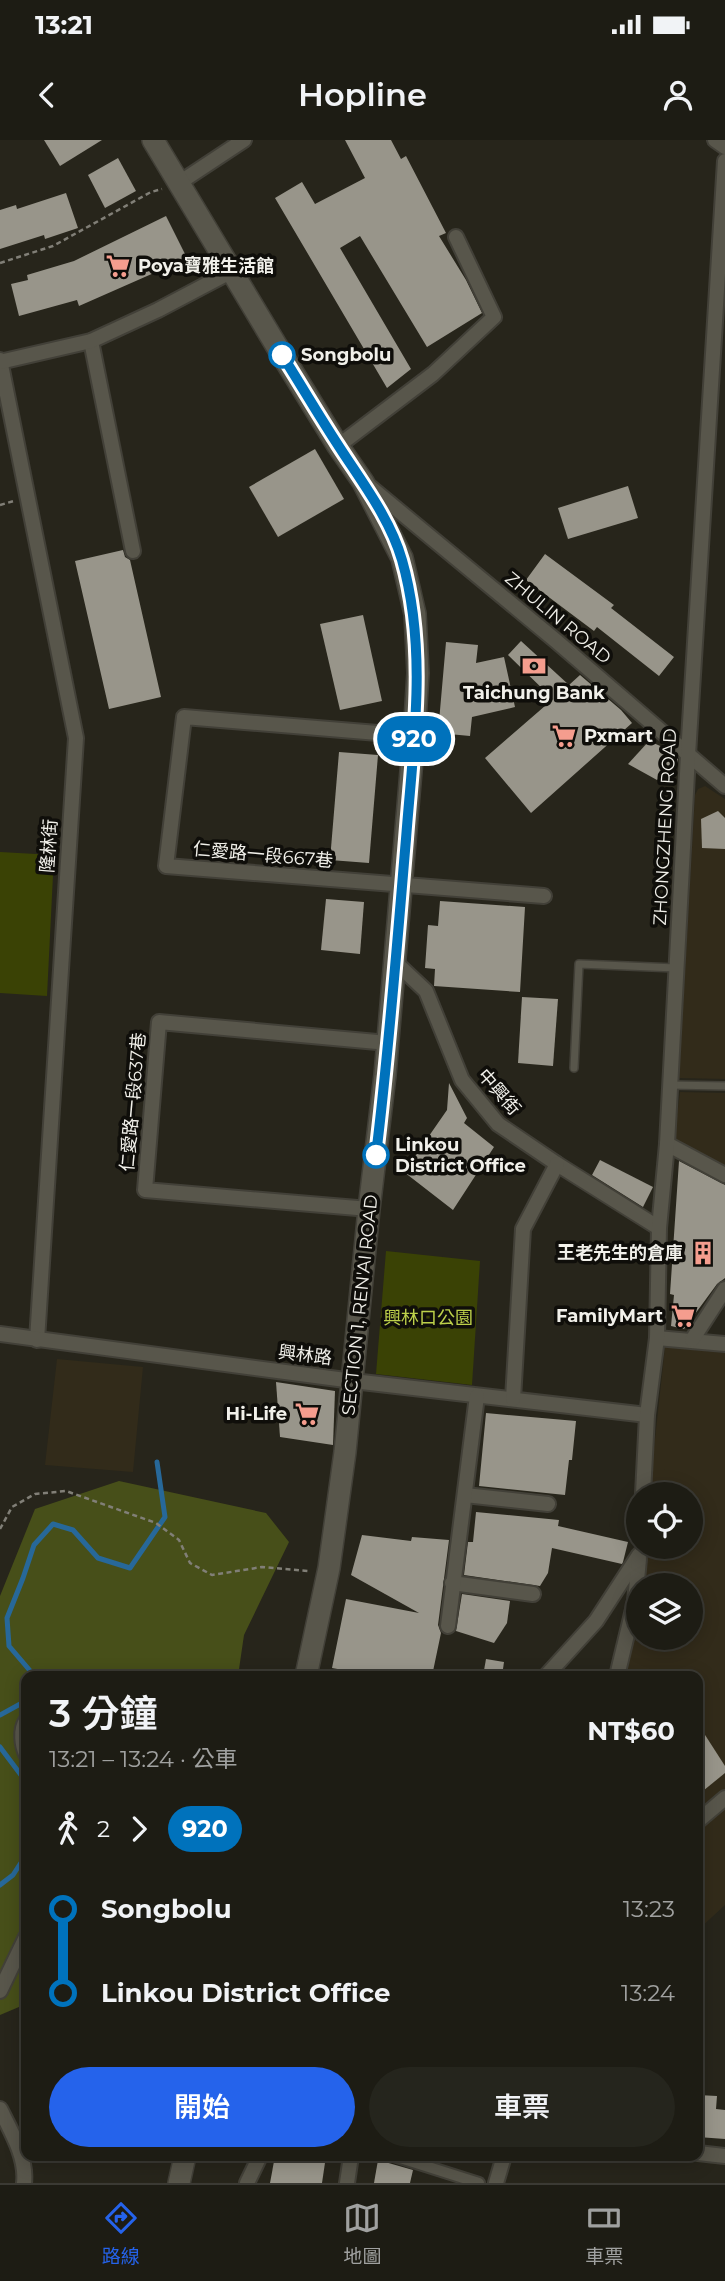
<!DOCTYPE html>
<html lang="zh-TW">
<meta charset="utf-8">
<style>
:root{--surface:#1d1c14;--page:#25251d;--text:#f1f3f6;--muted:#a0a1a0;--line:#3b3a34;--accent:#2563eb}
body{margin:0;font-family:Montserrat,"Noto Sans TC",sans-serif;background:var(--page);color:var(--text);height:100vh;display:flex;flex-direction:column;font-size:26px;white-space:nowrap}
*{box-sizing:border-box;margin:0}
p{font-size:23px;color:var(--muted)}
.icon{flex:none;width:38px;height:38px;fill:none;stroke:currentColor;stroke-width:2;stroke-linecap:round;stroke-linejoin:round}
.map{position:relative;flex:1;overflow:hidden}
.details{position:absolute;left:21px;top:1531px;width:682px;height:490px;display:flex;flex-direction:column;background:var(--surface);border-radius:14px;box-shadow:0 4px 18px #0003,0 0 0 2px var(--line)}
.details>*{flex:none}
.badge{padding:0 14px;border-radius:23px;font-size:24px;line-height:46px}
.controls{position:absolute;left:626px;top:1342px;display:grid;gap:14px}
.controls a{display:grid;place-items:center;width:77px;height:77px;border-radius:50%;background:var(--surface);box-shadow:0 4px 18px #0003,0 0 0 2px var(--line);font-size:35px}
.map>.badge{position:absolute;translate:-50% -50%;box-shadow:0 0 0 4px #fff}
.legs{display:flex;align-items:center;gap:10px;height:77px;padding:0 28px;font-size:23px}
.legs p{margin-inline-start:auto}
.overview{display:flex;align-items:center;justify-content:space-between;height:119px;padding:0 28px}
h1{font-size:38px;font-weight:600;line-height:52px}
.button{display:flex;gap:14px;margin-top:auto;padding:14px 28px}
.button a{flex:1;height:80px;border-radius:42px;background:var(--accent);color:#fff;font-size:28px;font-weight:600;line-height:80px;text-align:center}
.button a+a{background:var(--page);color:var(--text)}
ul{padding:0 28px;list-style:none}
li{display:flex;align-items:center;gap:24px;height:84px;font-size:26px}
li i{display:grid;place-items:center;width:10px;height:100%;margin:0 9px;background:currentColor}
li i::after{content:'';width:18px;height:18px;margin:-9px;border:5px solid;border-radius:50%;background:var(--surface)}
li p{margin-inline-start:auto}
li:first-child i{background:linear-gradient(#0000 50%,currentColor 0)}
li:last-child i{background:linear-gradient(currentColor 50%,#0000 0)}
.status{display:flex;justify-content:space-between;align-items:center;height:49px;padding:0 35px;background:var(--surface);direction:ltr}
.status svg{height:19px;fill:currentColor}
header{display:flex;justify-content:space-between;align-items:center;height:91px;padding:0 28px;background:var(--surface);font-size:32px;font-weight:600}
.tabs{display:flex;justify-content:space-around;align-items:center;height:98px;border-top:2px solid var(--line);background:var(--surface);font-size:19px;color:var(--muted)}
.tabs a{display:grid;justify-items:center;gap:4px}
.tabs .selected{color:var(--accent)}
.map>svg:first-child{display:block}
</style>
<div class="status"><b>13:21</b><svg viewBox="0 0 49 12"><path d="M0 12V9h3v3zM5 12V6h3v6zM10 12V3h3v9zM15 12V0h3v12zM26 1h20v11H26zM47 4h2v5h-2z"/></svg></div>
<header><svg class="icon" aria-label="back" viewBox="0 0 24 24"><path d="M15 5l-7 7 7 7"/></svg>Hopline<svg class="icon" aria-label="person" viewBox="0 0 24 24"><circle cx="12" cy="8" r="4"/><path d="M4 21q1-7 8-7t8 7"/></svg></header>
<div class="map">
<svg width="725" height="2043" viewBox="0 0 725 2043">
<rect width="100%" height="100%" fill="#27251b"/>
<!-- commercial -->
<g fill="#322b1a">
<polygon points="705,646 725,659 725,939 679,938 695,655 698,649"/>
<polygon points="680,952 725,953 725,1026 674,999"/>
<polygon points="665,1207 725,1213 725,1765 698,1790 698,1536 622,1536 639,1455 639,1498 691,1498 691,1446 640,1445 644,1407 691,1407 691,1354 649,1354"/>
<polygon points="57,1219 143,1227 133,1332 45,1325"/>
</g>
<!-- green -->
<g fill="#3a4205">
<polygon points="0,712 54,715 47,856 0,853"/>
<polygon points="386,1111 480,1121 472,1245 376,1234"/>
</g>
<!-- forest -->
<polygon fill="#474f19" points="119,1341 266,1373 289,1402 244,1495 238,1536 26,1536 26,1864 0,1875 0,1456 35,1369"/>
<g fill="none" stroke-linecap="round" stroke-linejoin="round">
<!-- stream -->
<g stroke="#276899" stroke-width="5">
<polyline points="31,1536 32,1533 9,1506 7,1478 23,1438 34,1405 53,1384 73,1390 98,1418 130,1428 165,1377 157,1322"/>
<polyline points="0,1575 22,1563 26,1551"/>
<polyline points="0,1607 21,1635 26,1646"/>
<polyline points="0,1745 13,1735 26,1715"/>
</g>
</g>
<!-- building -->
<g fill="#98958a">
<polygon points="44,0 102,0 60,26"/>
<polygon points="345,0 391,0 401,19 406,16 446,93 439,96 466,140 482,173 427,207 360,96 340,108 411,229 387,248 275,58 302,42 315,64 365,38"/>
<polygon points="118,18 136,51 105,68 88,35"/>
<polygon points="66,53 78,88 45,99 44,95 0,109 0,70 16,65 17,69"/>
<polygon points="166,76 187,118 186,123 164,133 163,129 79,166 77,160 19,176 11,144 28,140 27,135 74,121"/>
<polygon points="315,309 344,359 278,397 249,347"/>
<polygon points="628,346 638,378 568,399 558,368"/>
<polygon points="123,410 125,417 130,420 161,557 109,569 75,421"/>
<polygon points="545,414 614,465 611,468 674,517 659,536 597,487 594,491 526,440"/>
<polygon points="363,475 382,561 340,570 320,484"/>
<polygon points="521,501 569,545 580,535 621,570 632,583 531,673 485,618 553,559 508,515"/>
<polygon points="446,502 478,505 476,523 504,517 515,567 472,577 470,596 438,593"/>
<polygon points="649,601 667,609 678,618 678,623 657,640 628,624"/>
<polygon points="339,612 378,615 369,723 330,720"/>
<polygon points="718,671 725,678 725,709 702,708 701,679"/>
<polygon points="326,759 364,762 360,814 321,810"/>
<polygon points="440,761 525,767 520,852 434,846 435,829 425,828 428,785 438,786"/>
<polygon points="522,857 558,859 553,926 518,923"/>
<polygon points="449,943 467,978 464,983 494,1007 453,1070 404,1032 447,970"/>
<polygon points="600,1020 653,1047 643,1067 592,1035"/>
<polygon points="679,1021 725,1045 725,1138 717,1144 684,1189 671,1186 674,1155 670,1154"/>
<polygon points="276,1242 335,1251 333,1305 280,1297"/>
<polygon points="486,1273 576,1281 572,1320 569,1320 565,1355 479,1346"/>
<polygon points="476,1372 559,1380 558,1386 628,1402 623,1422 622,1424 552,1408 548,1433 540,1446 464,1435 468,1402 473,1402"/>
<polygon points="362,1395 411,1401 412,1397 449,1400 438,1485 441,1493 432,1536 376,1536 332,1528 346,1459 419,1473 351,1435"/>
<polygon points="462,1454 510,1461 507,1483 494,1503 456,1491"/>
<polygon points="486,1519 504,1522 502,1536 483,1536"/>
<polygon points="698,1584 725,1626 725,1633 698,1655"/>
<polygon points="698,1955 717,1956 716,1969 725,1970 725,1999 698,1997"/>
<polygon points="275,2016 326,2016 322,2043 270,2043"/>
<polygon points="378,2020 413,2030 410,2043 374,2043"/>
</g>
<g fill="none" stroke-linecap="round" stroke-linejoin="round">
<!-- service casing -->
<g stroke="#424038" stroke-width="10">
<g id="service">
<polyline points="574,928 579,824 676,828"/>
<polyline points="670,945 725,946"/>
</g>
</g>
<!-- pedestrian casing -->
<g stroke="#424038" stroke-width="14">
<polyline id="pedestrian" points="394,2016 479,2043"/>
</g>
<!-- minor casing -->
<g stroke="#424038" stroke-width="18">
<g id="minor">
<polyline points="715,0 725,7"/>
<polyline points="179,43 244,0"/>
<polyline points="91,201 133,411"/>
<polyline points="0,220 76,598 37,1200"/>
<polyline points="0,222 91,201 158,170 232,131"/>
<polyline points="338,306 433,234 494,177 456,97"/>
<polyline points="370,347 555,500 725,646"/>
<polyline points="414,596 184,577 166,726 544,756"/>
<polyline points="394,821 426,851 462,940 498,984 557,1024 659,1088"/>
<polyline points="667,1004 725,1035"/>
<polyline points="369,1069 145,1050 159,882 388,903"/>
<polyline points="0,1194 353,1241 647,1275"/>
<polyline points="657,1198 725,1204"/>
<polyline points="692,1200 725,1149"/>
<polyline points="513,1259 523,1089 557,1024"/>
<polyline points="643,1354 647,1275 657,1198 659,1088 667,1004 688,615 725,21"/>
<polyline points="465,1355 548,1364"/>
<polyline points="452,1443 533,1454"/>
<polyline points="448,1486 477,1256"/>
<polyline points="546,1536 596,1481 639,1415"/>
<polyline points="617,1536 635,1461 639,1419"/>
<path d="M26,1581c-6,9 -4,24 0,33"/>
<polyline points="698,1681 725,1658"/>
<polyline points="0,1851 26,1797"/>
<path d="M0,1969c11,22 27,49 24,74"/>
<polyline points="698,2013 725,2016"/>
<polyline points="247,2043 260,2016"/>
<polyline points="347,2043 351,2016"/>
<polyline points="496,2043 504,2016"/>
</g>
</g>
<!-- secondary casing -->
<g stroke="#424038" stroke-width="24">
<g id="secondary">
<polyline points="153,0 282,215 338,306 363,342 402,418 415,474 418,533 414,596 385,935 369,1069 345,1312 329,1428 306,1536"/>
<polyline points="179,2043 185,2016"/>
</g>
</g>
<!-- path -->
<g stroke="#817f77" stroke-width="2.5" stroke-dasharray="5 3.5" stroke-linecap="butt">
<polyline points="0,123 53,106 151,52 162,49"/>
<polyline points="0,365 14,361"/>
<polyline points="0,1389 12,1367 35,1354 66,1351 156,1383 179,1400 190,1423 212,1435 262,1427 308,1431"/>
</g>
<!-- service -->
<use href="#service" stroke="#58564b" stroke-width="7"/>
<!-- pedestrian -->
<use href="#pedestrian" stroke="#58564b" stroke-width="10"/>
<!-- minor -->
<use href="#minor" stroke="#58564b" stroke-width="14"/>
<!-- secondary -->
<use href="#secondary" stroke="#58564b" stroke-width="21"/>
</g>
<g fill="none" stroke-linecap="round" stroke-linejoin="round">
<!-- line-1 casing -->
<g stroke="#fff" stroke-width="16">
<path id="line-1" d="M282,215c19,30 37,61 56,90 23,36 52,73 64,115 26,91 11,186 4,279 -9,106 -17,211 -30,316"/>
</g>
<!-- line-1 -->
<use href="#line-1" stroke="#0072bc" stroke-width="10"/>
</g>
<!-- icons -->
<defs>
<g id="supermarket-bare" transform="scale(1.89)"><path d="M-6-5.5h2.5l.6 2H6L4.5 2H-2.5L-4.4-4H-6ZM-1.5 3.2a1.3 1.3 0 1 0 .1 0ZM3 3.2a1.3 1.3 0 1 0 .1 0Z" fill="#f59d8e" stroke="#0f0e0a" stroke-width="2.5" paint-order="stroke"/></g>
<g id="bank-bare" transform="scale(1.89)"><path d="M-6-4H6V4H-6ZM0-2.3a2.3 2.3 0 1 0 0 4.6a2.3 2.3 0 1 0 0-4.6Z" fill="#f59d8e" stroke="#0f0e0a" stroke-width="2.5" paint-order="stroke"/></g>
<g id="building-bare" transform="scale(1.89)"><path d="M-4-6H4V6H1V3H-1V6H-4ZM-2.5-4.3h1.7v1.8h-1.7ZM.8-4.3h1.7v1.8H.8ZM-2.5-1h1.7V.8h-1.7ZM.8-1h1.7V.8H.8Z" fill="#f59d8e" stroke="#0f0e0a" stroke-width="2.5" paint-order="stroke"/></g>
</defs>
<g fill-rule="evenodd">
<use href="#supermarket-bare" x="118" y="126"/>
<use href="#bank-bare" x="534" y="526"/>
<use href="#supermarket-bare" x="564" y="596"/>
<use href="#building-bare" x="703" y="1113"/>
<use href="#supermarket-bare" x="683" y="1176"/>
<use href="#supermarket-bare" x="307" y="1274"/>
</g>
<!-- markers -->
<g fill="#fff" stroke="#0072bc" stroke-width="3.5">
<circle cx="282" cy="215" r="12"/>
<circle cx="376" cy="1015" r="12"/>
</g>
<g text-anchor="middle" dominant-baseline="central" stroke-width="7" stroke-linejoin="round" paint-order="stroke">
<!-- poi labels -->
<g font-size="18" font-weight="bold" fill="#f1f0ea" stroke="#0f0e0a" text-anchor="end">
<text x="138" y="126" text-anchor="start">Poya寶雅生活館</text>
<text x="534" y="553" text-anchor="middle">Taichung Bank</text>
<text x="584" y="596" text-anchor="start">Pxmart</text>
<text x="683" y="1113">王老先生的倉庫</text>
<text x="663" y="1176">FamilyMart</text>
<text x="287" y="1274">Hi-Life</text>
</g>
<!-- stop labels -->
<g font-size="18" font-weight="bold" fill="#f1f0ea" stroke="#0f0e0a" text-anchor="start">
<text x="301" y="215">Songbolu</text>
<text x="395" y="1005">Linkou<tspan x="395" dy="21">District Office</tspan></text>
</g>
<!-- street labels -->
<g font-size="18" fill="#f1f0ea" stroke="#0f0e0a">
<text transform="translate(558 478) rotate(40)">ZHULIN ROAD</text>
<text transform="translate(665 687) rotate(-87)">ZHONGZHENG ROAD</text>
<text transform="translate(49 706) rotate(-86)">隆林街</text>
<text transform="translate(263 715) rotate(5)">仁愛路一段667巷</text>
<text transform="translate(499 952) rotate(49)">中興街</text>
<text transform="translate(133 962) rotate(-85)">仁愛路一段637巷</text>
<text transform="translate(360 1165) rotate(-84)">SECTION 1, REN'AI ROAD</text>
<text transform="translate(305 1215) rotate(7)">興林路</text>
</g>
<!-- park labels -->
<g font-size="18" fill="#bdd04a" stroke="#0f0e0a">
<text x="428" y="1178">興林口公園</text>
</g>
</g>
</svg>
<div class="controls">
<a><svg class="icon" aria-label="locate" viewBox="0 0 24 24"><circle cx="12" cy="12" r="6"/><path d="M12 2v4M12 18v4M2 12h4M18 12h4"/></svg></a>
<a><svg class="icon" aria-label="layers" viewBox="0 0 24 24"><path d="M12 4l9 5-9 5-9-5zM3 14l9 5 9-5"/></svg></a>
</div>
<b class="badge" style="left:414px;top:599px;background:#0072bc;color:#fff">920</b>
<section class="details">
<div class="overview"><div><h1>3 分鐘</h1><p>13:21 – 13:24 · 公車</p></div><b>NT$60</b></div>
<div class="legs"><svg class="icon" aria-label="walk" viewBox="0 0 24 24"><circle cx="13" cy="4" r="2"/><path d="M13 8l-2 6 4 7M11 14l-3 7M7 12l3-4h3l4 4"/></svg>2<svg class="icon" aria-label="forward" viewBox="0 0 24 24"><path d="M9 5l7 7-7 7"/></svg><b class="badge" style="background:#0072bc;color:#fff">920</b></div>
<ul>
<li><i style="color:#0072bc"></i><b>Songbolu</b><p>13:23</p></li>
<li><i style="color:#0072bc"></i><b>Linkou District Office</b><p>13:24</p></li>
</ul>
<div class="button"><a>開始</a><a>車票</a></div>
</section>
</div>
<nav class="tabs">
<a class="selected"><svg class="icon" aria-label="directions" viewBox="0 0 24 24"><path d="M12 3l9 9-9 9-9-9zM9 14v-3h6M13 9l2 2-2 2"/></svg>路線</a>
<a><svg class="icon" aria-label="map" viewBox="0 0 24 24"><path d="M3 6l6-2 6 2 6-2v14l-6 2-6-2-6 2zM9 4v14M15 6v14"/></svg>地圖</a>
<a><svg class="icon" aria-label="tickets" viewBox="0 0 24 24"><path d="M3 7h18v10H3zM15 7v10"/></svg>車票</a>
</nav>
